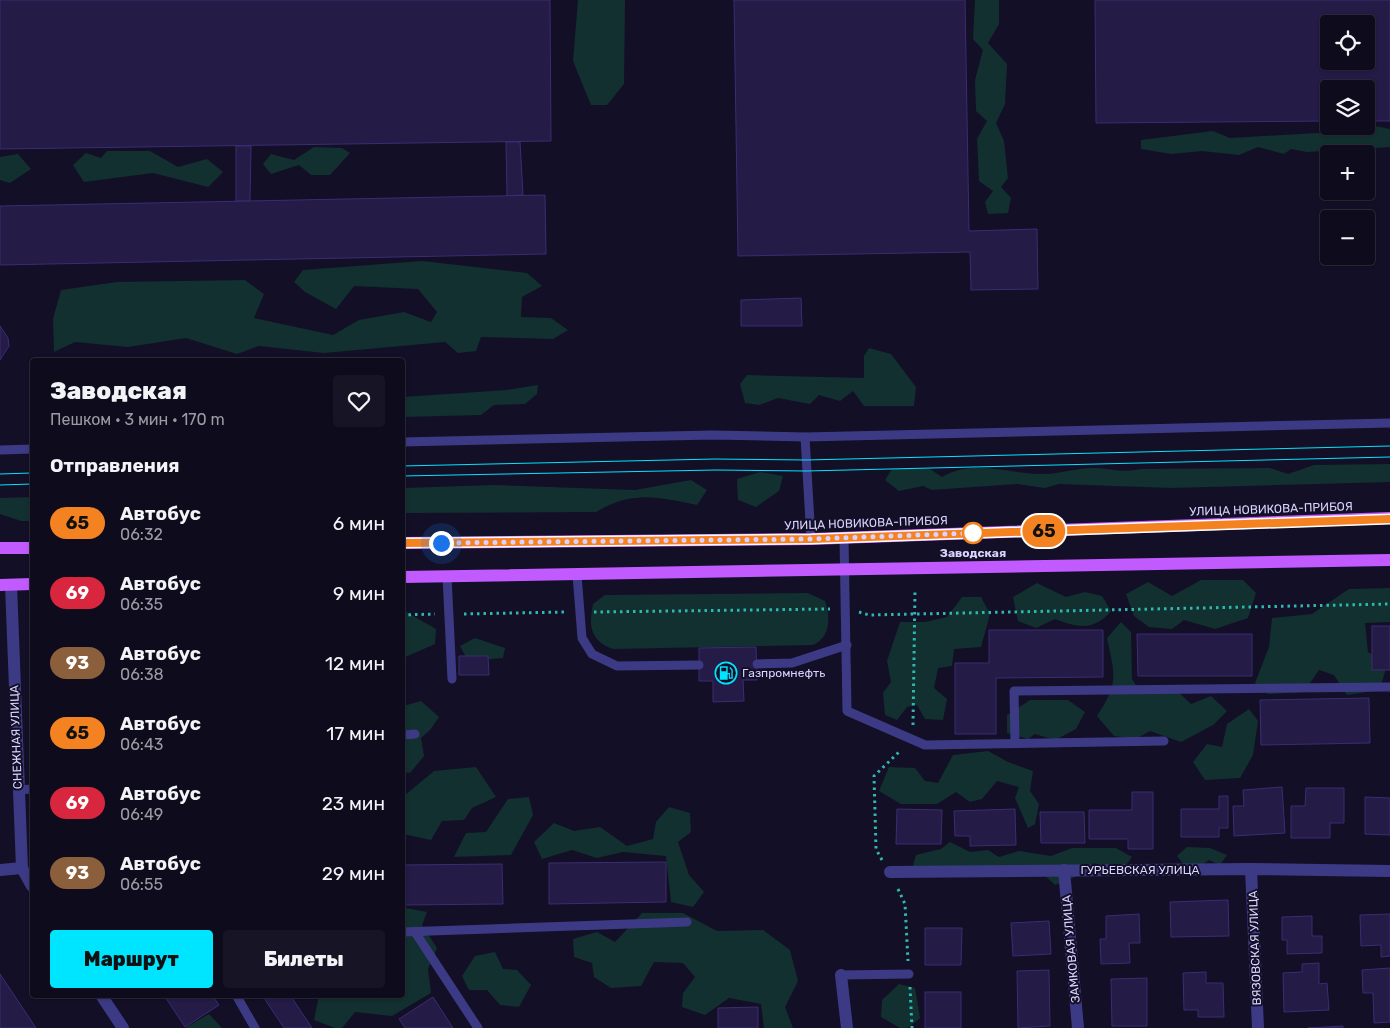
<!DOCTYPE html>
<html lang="ru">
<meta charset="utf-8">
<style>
:root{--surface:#0e0b1c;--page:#171425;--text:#f1f3f6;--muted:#9b9ba3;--line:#2e2b3b;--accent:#00e5ff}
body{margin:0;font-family:Rubik,sans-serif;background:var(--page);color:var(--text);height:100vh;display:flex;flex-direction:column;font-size:19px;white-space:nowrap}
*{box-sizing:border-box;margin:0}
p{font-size:16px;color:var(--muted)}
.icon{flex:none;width:28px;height:28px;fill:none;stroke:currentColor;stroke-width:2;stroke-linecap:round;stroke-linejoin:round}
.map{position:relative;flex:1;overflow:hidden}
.side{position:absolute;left:30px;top:358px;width:375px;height:640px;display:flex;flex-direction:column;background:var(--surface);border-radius:5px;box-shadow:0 1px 4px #0004,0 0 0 1px var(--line)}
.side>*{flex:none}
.badge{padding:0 10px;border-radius:16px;font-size:18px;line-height:32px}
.buttons{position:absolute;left:1320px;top:15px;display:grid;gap:10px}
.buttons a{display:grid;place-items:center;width:55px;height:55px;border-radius:5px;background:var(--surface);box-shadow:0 1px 4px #0004,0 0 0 1px var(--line);font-size:25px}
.you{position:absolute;width:25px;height:25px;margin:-12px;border:4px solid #fff;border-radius:50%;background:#1a73e8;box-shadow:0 0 0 8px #1a73e833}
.map>.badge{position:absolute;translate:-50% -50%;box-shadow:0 0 0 2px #fff}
h2{padding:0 20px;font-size:19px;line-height:45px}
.round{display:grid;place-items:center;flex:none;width:52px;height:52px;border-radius:5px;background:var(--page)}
.overview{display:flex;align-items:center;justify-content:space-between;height:85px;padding:0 20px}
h1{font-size:24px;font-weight:800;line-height:38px}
.button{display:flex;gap:10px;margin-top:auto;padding:10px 20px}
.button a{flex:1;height:58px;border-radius:5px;background:var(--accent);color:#111;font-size:20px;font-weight:800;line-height:58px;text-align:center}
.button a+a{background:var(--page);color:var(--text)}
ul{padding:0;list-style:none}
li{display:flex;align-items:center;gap:15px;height:70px;padding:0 20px}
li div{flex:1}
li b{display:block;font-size:19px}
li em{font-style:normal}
li .badge{min-width:55px;font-weight:700;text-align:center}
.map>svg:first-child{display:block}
</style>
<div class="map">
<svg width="1390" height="1028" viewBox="0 0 1390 1028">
<rect width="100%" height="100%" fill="#130f26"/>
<!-- green -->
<g fill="#12302f">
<polygon points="578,0 625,0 624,84 607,105 591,105 573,61"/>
<polygon points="975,0 999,0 999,24 988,43 1007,64 1005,104 996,123 1004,141 1008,178 1001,187 1011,198 1008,213 988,214 985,202 993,191 979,181 977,139 987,121 976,111 975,80 983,50 973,39"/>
<polygon points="1366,124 1390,129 1390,147 1307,152 1291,149 1284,154 1258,147 1239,155 1202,151 1171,154 1141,149 1141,140 1213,131 1230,138 1335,132 1343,126 1366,126"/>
<polygon points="314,147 342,148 350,153 330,175 311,175 299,165 271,174 263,164 271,154 294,160"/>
<polygon points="107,151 150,151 178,167 207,159 223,172 208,187 153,173 84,182 73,165 86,153 101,158"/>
<polygon points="18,154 31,169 10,183 0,180 0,157"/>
<polygon points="422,261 527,273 542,286 522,297 521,317 551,318 568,330 553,339 481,337 476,351 458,353 445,342 324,353 259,346 237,354 186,338 128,347 75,342 54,352 53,319 61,290 117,282 245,280 264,294 254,318 333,335 359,320 404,312 431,322 437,312 418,289 354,286 336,309 305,292 294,282 303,270"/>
<polygon points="869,348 891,354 916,387 914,406 864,406 853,391 840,401 819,395 810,404 778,398 759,405 745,403 740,384 747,375 864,378 864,356"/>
<polygon points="538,385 537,394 525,404 494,405 481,415 403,417 403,397 507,390"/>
<path d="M1390,464v18l-219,6 -112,-4 -14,4 -28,-4 -85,6 -9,-4 -24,5 -14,-11 7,-11h38l12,8c31,-18 63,-4 97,-3 18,1 38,-7 57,-6 19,1 24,5 45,1l129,-1 18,6 26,-9z"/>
<polygon points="760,472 783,476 779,491 756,507 738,500 737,479"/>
<path d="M691,480l16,10 -10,15c-39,-8 -64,-15 -101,7l-193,1v-25l90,-3 142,5z"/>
<polygon points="32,497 32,521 21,521 0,514 0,498"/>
<polygon points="1201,580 1243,580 1256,593 1248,618 1215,629 1184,620 1172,629 1149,627 1134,616 1126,594 1148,582 1172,596"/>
<path d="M1037,583l29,14 19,-5 17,4 9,15c-17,20 -33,17 -56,8l-19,9 -18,-7 -5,-24z"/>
<polygon points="1390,588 1390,622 1365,623 1368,652 1387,664 1380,690 1347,695 1334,675 1319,670 1304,692 1268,694 1255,683 1269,647 1272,618 1312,614 1349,589"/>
<path d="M808,593l17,8c6,17 5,37 -12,44l-200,4c-22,-8 -25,-22 -20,-45l12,-9z"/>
<polygon points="962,597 981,597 990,614 981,647 954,649 952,666 938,668 934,688 947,699 943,720 925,719 917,705 907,707 897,720 885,715 883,693 891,682 887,661 900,622 925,622 947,617"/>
<polygon points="403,610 436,629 435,644 403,658"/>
<path d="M1121,622l10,10 1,47 9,14 30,-8 20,19 20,-8 16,15 -14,14 -32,17 -31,-11 -14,8 -22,-3 -17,-20c22,-33 18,-40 10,-78z"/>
<polygon points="475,638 505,648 503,658 468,661 460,646"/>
<polygon points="1030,700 1068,700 1085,712 1076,729 1055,740 1035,734 1028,739 1007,733 1007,715"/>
<polygon points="421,701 439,717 430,730 421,738 424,756 410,773 403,772 403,706"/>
<polygon points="1249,709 1258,721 1253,755 1240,778 1205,780 1193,762 1207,744 1222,747 1227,724"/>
<polygon points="988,751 1008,762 1033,771 1030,791 1039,804 1035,824 1028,828 1015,798 1019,787 997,781 982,799 970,802 956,792 937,804 901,804 879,791 889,767 915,768 925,781 938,783 953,755"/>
<polygon points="476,767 496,797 472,808 464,820 442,821 431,840 403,834 404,796 434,771"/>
<polygon points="529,797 533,815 511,855 454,857 466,833 486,832 508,799"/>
<polygon points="669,807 690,813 691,832 678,842 689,875 704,892 693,907 671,902 666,856 623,852 597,858 572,850 542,859 534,842 554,823 574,831 600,827 627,846 653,839 656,822"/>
<polygon points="950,842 970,852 988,850 999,857 1019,851 1051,856 1072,848 1116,848 1132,857 1124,868 1103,868 1094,863 1085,873 1055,885 1038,869 925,875 913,865 916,855 941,849"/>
<polygon points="1187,847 1210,848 1227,855 1220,865 1209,860 1201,866 1185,866 1177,856"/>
<polygon points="406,908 427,912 422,925 437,948 428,969 431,993 392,1016 355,1012 342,1028 335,1028 314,1020 319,995 402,995 403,909"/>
<polygon points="642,913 683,913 717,931 763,930 790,950 798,981 785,1007 793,1028 764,1028 761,1004 729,998 705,1015 682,1007 683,993 695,977 683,963 654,962 641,986 611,988 594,977 592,963 574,957 573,939 597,932 615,942"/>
<polygon points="495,952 503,969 517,970 531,985 519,1007 500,1005 487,990 469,990 462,976 475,956"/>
<polygon points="899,984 915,988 920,1018 908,1028 900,1028 881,1017 882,1000"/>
<polygon points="209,1014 222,1028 185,1028"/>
</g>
<!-- building -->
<g fill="#241b47" stroke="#3b2d73" fill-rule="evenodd">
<polygon points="0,0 550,0 551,141 0,149"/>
<polygon points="734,0 965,0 969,231 1037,229 1038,289 971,290 970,252 738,256"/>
<path d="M1095,0h295v121h-24v-32h-37v32l-233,2zM1329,24h37v37h-37z"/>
<polygon points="506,142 520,142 523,195 507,196"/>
<polygon points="236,146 251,146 250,201 236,201"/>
<polygon points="545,195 546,254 0,265 0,206"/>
<polygon points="801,298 802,326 741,326 741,300"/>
<polygon points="0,326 8,338 9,346 0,360"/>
<rect x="1372" y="626" width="18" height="44"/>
<polygon points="989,630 1103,630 1103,677 996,678 996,734 955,734 955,663 989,663"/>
<polygon points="1137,634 1252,634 1252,676 1138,676"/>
<polygon points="756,647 757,680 743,680 744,701 713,702 713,681 699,681 699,648"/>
<polygon points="459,656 488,656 489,675 459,675"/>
<polygon points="1369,698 1370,743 1261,745 1260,700"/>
<polygon points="1282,787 1285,833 1234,836 1233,806 1244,806 1243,790"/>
<polygon points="1306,788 1344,788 1344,823 1330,823 1330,838 1291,838 1291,806 1305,806"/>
<polygon points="1132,792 1153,792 1153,849 1128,849 1128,839 1089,839 1089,810 1132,810"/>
<polygon points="1219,796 1228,796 1228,828 1219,828 1219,837 1181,837 1181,809 1219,809"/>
<polygon points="1365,797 1390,798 1390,835 1365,834"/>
<polygon points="897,809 942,810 941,844 896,844"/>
<polygon points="1015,809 1016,845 970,846 970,836 955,836 954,811"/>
<polygon points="1040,812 1084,812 1085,843 1041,843"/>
<polygon points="666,862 666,902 549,904 549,863"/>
<polygon points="502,864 503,904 402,905 402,865"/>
<polygon points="1228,900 1229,936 1171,937 1170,902"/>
<polygon points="1139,914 1140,943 1129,943 1130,963 1101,964 1100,939 1106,939 1106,916"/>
<polygon points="1390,914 1390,956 1381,957 1381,945 1361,946 1360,915"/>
<polygon points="1312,916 1312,936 1322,936 1322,953 1287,954 1287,940 1282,940 1282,917"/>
<polygon points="1049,921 1051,954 1013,956 1011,923"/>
<polygon points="925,928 962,928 961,965 925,965"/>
<polygon points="1319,963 1319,984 1327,983 1329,1010 1284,1012 1283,973 1302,972 1302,964"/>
<polygon points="1390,968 1390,1022 1374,1023 1373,993 1363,993 1362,970"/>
<polygon points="1049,970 1050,1026 1018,1028 1017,971"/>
<polygon points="1206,972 1206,983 1223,983 1224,1017 1198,1017 1198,1010 1184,1010 1183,973"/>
<polygon points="0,974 36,1028 0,1028"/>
<polygon points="1147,978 1147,1026 1112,1026 1111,979"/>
<rect x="925" y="992" width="36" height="36"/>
<polygon points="164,995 212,995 219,1005 185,1027"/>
<polygon points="262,995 290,995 312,1028 284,1028"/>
<polygon points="433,997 453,1028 405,1028 399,1019"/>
<polygon points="758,1007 758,1028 718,1028 718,1008"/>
<polygon points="1343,1026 1343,1028 1308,1028"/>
</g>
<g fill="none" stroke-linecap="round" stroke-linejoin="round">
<!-- path -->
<g stroke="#2fb8b0" stroke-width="3" stroke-dasharray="2.5 4" stroke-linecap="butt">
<polyline points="594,612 830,609"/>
<polyline points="859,612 869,615 1390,604"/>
<polyline points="464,614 565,612"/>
<polyline points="402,615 435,614"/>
<polyline points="913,725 915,590"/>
<polyline points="882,860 876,849 874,776 900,751"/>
<polyline points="898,889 905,904 908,961"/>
<polyline points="910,987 912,1028"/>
</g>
<!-- service -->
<g stroke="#3d3a85" stroke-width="9">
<polyline points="805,437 811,539"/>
<polyline points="402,442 713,435 805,437 1390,423"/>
<polyline points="0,450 32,449"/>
<polyline points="844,538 847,711 925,745 1164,741"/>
<polyline points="577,575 582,638 592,654 617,666 699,665"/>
<polyline points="447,576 452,679"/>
<polyline points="757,664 792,663 847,645"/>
<polyline points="402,735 415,734"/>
<polyline points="1015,743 1014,691 1390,687"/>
<polyline points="18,790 32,789"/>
<polyline points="402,932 687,922"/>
<polyline points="415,932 478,1028"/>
<polyline points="841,975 909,974"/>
<polyline points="236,995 255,1028"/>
</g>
<!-- minor -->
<g stroke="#3d3a85" stroke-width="12">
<polyline points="1251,869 1258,1028"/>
<polyline points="0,870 22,868"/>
<polyline points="1064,870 1078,1028"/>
<polyline points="890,872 1251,869 1390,871"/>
<polyline points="841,975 847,1028"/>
</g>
<!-- tertiary -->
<g stroke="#3d3a85" stroke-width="12">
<polyline points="11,585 22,868 32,886"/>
<polyline points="101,995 123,1028"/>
</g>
<!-- primary -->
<g stroke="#c25bff" stroke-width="12">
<polyline points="402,543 811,539 1390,518"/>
<polyline points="0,548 32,548"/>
<polyline points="402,577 1390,560"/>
<polyline points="0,585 32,584"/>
</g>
<!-- tram -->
<g stroke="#00e5ff" stroke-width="1">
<polyline points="402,466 715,459 806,460 1390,446"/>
<polyline points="0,474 32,473"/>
<polyline points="402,476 716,470 806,471 1390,457"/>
<polyline points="0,485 32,484"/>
</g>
</g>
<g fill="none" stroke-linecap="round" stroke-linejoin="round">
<!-- line casing -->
<g stroke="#fff" stroke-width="11">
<polyline id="line" points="402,543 811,539 1390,519"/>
</g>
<!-- line -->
<use href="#line" stroke="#f58220" stroke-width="8"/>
<!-- walk -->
<polyline stroke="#d9d4ff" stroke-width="5" stroke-dasharray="0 9" points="441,543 811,539 975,533 973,533"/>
</g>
<!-- icons -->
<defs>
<g id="fuel-ring" transform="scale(1.125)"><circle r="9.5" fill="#130f26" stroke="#00e5ff" stroke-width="1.5"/><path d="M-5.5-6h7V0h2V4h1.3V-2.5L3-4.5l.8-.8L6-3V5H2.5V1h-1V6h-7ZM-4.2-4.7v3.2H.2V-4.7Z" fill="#00e5ff"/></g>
</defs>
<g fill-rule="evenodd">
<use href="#fuel-ring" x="726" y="673"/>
</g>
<!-- markers -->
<circle fill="#fff" stroke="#f58220" stroke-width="2.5" cx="973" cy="533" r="10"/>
<g text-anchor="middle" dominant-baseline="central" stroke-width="4" stroke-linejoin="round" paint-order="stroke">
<!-- street labels -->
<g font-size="12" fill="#d9d4ff" stroke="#130f26">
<text transform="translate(1271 509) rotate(-2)">УЛИЦА НОВИКОВА-ПРИБОЯ</text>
<text transform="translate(866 523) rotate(-2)">УЛИЦА НОВИКОВА-ПРИБОЯ</text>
<text transform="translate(16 737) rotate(-92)">СНЕЖНАЯ УЛИЦА</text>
<text x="1140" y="870">ГУРЬЕВСКАЯ УЛИЦА</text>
<text transform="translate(1255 948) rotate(-92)">ВЯЗОВСКАЯ УЛИЦА</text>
<text transform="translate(1071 949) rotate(-95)">ЗАМКОВАЯ УЛИЦА</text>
</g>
<!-- stop labels -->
<g font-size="12" font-weight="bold" fill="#d9d4ff" stroke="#130f26">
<text x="973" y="553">Заводская</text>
</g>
<!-- poi labels -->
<g font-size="12" fill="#d9d4ff" stroke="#130f26" text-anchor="start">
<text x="742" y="673">Газпромнефть</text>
</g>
</g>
</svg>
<div class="buttons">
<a><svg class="icon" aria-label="locate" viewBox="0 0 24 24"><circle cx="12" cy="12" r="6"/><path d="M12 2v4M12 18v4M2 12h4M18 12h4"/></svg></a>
<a><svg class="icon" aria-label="layers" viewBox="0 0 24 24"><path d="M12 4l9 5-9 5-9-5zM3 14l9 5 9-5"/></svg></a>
<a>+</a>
<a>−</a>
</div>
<div class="you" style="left:441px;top:543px"></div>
<b class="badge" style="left:1044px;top:531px;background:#f58220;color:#111">65</b>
<section class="side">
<div class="overview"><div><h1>Заводская</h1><p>Пешком · 3 мин · 170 m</p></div><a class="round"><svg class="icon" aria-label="heart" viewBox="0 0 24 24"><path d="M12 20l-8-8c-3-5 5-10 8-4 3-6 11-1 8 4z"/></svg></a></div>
<h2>Отправления</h2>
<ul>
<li><span class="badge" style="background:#f58220;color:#111">65</span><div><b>Автобус</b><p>06:32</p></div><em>6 мин</em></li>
<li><span class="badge" style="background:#d7263d;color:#fff">69</span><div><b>Автобус</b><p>06:35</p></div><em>9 мин</em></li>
<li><span class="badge" style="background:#8b5e3c;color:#fff">93</span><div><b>Автобус</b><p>06:38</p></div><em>12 мин</em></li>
<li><span class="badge" style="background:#f58220;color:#111">65</span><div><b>Автобус</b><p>06:43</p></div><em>17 мин</em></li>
<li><span class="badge" style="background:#d7263d;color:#fff">69</span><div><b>Автобус</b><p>06:49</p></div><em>23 мин</em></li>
<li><span class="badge" style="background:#8b5e3c;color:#fff">93</span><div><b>Автобус</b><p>06:55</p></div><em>29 мин</em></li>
</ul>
<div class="button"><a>Маршрут</a><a>Билеты</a></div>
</section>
</div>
